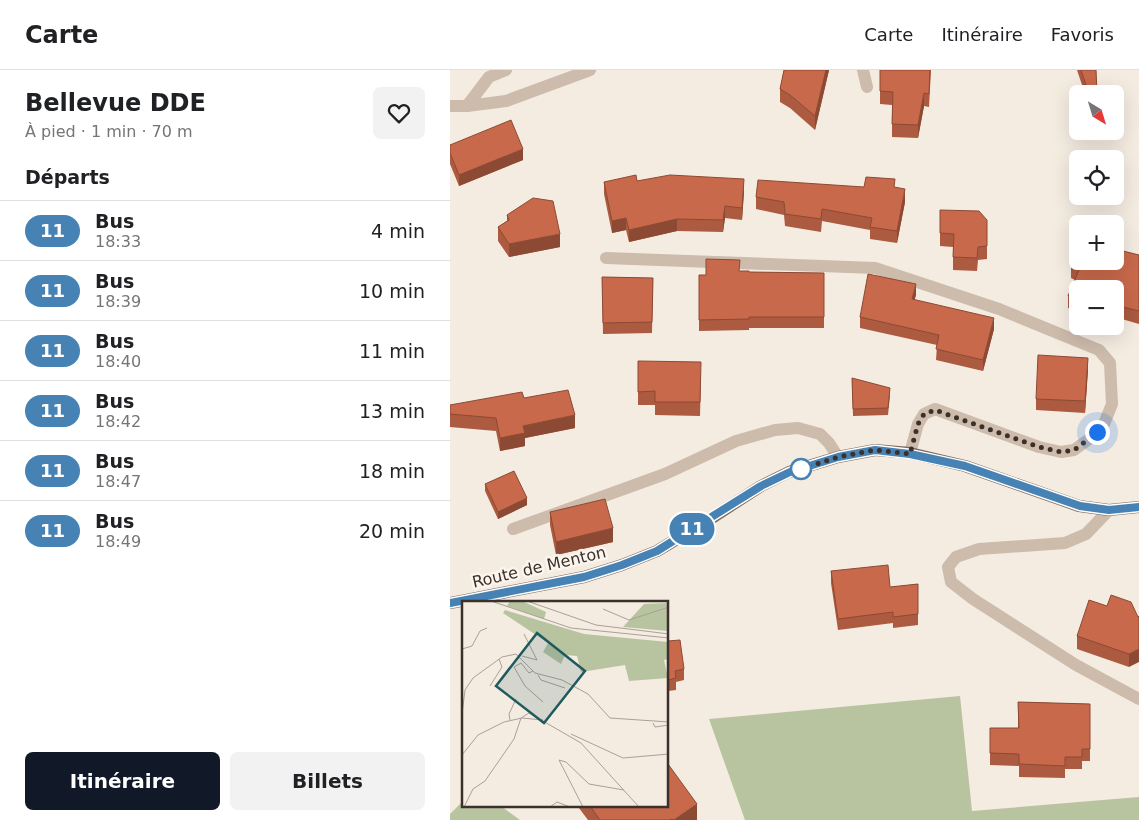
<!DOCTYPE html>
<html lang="fr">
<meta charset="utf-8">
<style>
:root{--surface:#fff;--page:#f2f2f2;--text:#202124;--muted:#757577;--line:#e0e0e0;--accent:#111827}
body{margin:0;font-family:"DejaVu Sans",sans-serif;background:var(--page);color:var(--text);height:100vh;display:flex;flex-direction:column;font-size:19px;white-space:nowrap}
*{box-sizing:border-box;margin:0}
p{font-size:16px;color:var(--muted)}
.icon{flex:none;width:28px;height:28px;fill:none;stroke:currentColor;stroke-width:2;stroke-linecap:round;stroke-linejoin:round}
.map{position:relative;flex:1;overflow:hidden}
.sheet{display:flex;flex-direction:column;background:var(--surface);width:450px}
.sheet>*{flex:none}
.badge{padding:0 10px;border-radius:16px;font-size:18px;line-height:32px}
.needle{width:32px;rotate:142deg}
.buttons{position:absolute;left:619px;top:15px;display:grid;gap:10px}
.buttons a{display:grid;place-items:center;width:55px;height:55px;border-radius:8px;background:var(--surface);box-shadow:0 5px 20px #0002;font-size:25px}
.you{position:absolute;width:25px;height:25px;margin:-12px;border:4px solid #fff;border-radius:50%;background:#1a73e8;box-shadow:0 0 0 8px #1a73e833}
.map>.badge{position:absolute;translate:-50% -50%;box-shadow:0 0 0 2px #fff}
h2{padding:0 25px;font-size:19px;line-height:45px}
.round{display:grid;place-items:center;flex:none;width:52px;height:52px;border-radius:8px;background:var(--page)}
.head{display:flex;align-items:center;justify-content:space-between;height:85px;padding:0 25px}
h1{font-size:24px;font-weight:700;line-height:38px}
.primary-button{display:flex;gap:10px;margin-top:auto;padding:10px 25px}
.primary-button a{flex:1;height:58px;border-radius:8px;background:var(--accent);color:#fff;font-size:20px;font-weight:700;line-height:58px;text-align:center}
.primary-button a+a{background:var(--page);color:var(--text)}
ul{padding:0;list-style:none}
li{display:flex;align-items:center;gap:15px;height:60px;padding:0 25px;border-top:1px solid var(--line)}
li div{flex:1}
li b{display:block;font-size:19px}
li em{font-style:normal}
li .badge{min-width:55px;font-weight:700;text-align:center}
header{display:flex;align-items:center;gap:30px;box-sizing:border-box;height:70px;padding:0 25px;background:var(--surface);border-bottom:1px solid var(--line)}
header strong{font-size:24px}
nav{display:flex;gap:28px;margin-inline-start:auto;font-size:18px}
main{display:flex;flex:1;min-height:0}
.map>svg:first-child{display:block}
</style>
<header>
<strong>Carte</strong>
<nav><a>Carte</a><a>Itinéraire</a><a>Favoris</a></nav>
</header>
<main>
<section class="sheet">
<div class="head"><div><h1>Bellevue DDE</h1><p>À pied · 1 min · 70 m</p></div><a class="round"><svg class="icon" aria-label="heart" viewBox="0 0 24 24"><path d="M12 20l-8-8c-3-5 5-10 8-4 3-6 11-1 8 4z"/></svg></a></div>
<h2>Départs</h2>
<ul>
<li><span class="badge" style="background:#4682b4;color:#fff">11</span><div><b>Bus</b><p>18:33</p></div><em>4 min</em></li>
<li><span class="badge" style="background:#4682b4;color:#fff">11</span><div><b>Bus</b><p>18:39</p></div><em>10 min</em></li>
<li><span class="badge" style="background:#4682b4;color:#fff">11</span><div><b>Bus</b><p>18:40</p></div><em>11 min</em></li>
<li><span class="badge" style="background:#4682b4;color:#fff">11</span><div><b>Bus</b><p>18:42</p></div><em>13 min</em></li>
<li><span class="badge" style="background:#4682b4;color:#fff">11</span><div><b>Bus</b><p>18:47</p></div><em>18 min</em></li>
<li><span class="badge" style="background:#4682b4;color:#fff">11</span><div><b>Bus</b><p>18:49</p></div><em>20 min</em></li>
</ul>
<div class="primary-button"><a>Itinéraire</a><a>Billets</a></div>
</section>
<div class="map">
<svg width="689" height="750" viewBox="0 0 689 750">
<rect width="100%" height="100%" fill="#f4ebe1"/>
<!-- green -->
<g fill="#b8c4a0">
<polygon points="510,626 522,741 689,727 689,750 295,750 259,649"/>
<polygon points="14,730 14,736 51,736 70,750 0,750 0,744"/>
</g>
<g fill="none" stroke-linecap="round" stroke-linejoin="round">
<!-- minor -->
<g stroke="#cdbbac" stroke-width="12">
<polyline points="413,0 417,17"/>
<polyline points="0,36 17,36 56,31 140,0"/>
<polyline points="17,36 39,7 56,0"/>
<polyline points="156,188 425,198 549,239 649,280 660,293 662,334 654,354 639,369 624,380 611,382 589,377 485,339 474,344 468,354 460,383"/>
<polyline points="659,440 636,464 615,473 529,479 506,487 498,497 501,512 523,529 626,595 689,629"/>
<polyline points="63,459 215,404 286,371 325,360 348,358 370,364 379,373 388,387"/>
</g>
<!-- major -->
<polyline stroke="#7d675c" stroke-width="12" points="0,533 134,507 172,495 207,481 265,446 311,416 339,402 388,387 425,380 460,383 515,396 629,436 659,440 689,437"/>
</g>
<!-- wall -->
<g fill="#ac5a40">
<polygon points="334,0 379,0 365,60 340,38 330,32 330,19"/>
<polygon points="430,0 481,0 479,37 474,36 468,68 442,67 442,35 430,34"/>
<polygon points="627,0 646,0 647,24 635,24"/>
<polygon points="0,75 73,90 9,116 0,94"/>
<polygon points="187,111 294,121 292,150 275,148 273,162 227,161 179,172 176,160 162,163 154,124 154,112"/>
<polygon points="414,117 445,117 455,132 447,173 420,169 420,160 372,151 371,162 335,156 334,145 306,139 306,127"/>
<polygon points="490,140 537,150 537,189 528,190 527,201 503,200 503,177 490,176"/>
<polygon points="57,145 110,177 59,187 48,171 48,157 57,151"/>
<polygon points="621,168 689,185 689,254 665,247 665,219 628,219 628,242 618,238 618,226 625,210 621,208"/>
<polygon points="290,201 299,202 374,203 374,258 299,258 299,260 249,261 249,205 256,205"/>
<polygon points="152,207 203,208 202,263 153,264"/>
<polygon points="466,225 464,230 544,259 533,301 486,290 487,275 410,258 410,247"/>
<polygon points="188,291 251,306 250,346 205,345 205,335 188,335"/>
<polygon points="638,299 635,343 586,340 586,329"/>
<polygon points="402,308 440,325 438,345 403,346"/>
<polygon points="74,328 125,358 75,368 75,376 50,381 46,361 0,357 0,335"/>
<polygon points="35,414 77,435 48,449 35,421"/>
<polygon points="100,442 163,472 106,485 100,455"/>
<polygon points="381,501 440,517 468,514 468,555 443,558 443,553 388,560 381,513"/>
<polygon points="681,532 679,597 627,579 627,566 657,536"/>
<polygon points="218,571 234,599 234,610 226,612 226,620 218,621"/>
<polygon points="568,632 640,634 640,691 632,691 632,699 615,699 615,708 569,707 569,696 540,695 540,658 568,658"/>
<polygon points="129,736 218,736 247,750 138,750 129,738"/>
</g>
<!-- shaded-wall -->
<g fill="#8c4a34">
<polygon points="376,0 379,0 365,60 365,46"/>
<polygon points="474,23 474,36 468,68 468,55"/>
<polygon points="73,79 73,90 9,116 9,105"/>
<polygon points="294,109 294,121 292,150 292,138"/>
<polygon points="455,119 455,132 447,173 447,161"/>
<polygon points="275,136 275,148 273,162 273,150"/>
<polygon points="176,148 176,160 162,163 162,151"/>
<polygon points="227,149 227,161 179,172 179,160"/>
<polygon points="110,164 110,177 59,187 59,174"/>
<polygon points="466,214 466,225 462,240 462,229"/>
<polygon points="544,248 544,259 533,301 533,290"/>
<polygon points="638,288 638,299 635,343 635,331"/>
<polygon points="125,345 125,358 75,368 75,376 50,381 50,368 73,356"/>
<polygon points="77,428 77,435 48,449 48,442"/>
<polygon points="163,458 163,472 106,485 106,472"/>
<polygon points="689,579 689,592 679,597 679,584"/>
<polygon points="247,734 247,750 224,750"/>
</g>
<!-- building -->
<g fill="#c8694b" stroke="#8c4a34">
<polygon points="334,0 376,0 365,46 340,25 330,19"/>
<polygon points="430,0 480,0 479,24 474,23 468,55 442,54 443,22 430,21"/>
<polygon points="631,0 646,0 647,24 639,24"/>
<polygon points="61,50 73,79 9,105 0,83 0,75"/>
<polygon points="186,105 187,111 220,105 294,109 292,138 275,136 273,150 227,149 179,160 176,148 162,151 154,112"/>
<polygon points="416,107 445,109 444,117 455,119 447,161 420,157 422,148 372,139 371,149 335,144 334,132 306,127 308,110 414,117"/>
<polygon points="83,128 103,131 110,164 59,174 48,157 59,150 57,145"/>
<polygon points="490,140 529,141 537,150 537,176 528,177 527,188 503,187 504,164 490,163"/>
<polygon points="621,168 628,169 628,191 665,191 665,179 689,185 689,241 665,235 665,219 628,219 628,230 618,226 629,200 621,196"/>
<polygon points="256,189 290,190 289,201 299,201 299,202 374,203 374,247 299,247 299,249 249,250 249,205 256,205"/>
<polygon points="418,204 466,214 462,229 544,248 533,290 486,279 489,265 410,247"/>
<polygon points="152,207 203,208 202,252 153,253"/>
<polygon points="588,285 638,288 635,331 586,329"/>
<polygon points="188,291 251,292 250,332 205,332 205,321 188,322"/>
<polygon points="402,308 440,318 438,338 403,339"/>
<polygon points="118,320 125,345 73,356 75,363 50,368 46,348 0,344 0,335 72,322 74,328"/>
<polygon points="64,401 77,428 48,442 35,414"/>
<polygon points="155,429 163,458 106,472 100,442"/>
<polygon points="438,495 440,517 468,514 468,544 443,547 443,542 388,549 381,501"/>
<polygon points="661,525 681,532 688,547 689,546 689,579 679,584 627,566 639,530 657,536"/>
<polygon points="230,570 234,599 225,601 226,608 218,610 218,571"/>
<polygon points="568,632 640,634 640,679 632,679 632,687 615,687 615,696 569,694 569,684 540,683 540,658 569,658"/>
<polygon points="218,694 247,734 224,750 221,749 220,750 150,750 140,736 218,736"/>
</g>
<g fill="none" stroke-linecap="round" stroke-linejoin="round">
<!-- line casing -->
<g stroke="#fff" stroke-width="11">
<polyline id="line" points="0,533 134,507 172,495 207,481 311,416 340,402 388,387 425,380 460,384 515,396 630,436 659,440 689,437"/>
</g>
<!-- line -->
<use href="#line" stroke="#4682b4" stroke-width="8"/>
<!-- walk -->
<polyline stroke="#3b302b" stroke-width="5" stroke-dasharray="0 9" points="351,399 388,387 425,380 460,384 468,354 474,344 485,340 589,377 611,382 624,380 639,369 647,362"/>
</g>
<!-- markers -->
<circle fill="#fff" stroke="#4682b4" stroke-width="2.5" cx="351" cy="399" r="10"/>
<g text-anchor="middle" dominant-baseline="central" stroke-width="5" stroke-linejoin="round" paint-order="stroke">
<!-- street labels -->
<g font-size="16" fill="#3b302b" stroke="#fbf5ee">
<text transform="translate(89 497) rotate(-13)">Route de Menton</text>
</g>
</g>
<!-- overview -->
<g transform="translate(12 531)">
<rect width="206" height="206" fill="#f4ebe1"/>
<path d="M48,0h12l24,11 -2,7 -37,-13zM206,2v28l-45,-4 21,-23zM43,9l79,24 84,8v17l-4,1 4,18 -39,3 -4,-16 -44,7 -4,-16 -12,-1 -4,9 -18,-12 5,-9 -45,-30z" fill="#b8c4a0"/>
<path fill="none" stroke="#aaa098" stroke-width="1" d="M29,0l80,27 98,10M65,0l69,24 73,9M181,0h26M141,8l26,11 40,-13M0,48l10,-3 8,-15 7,-3M60,55l15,4 -13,-26M71,70l-4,2 -8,-10 -7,4 11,19 18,16M76,74l3,5 24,8M28,85l12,-19 -3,-8M0,113l3,-24 8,-12 29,-21 14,-3 19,19 27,7 26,14 22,24 59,4M48,119l-1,-6 7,-15M191,122l2,4 14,-2M109,133l52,24 46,-4M0,154l16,-20 26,-13 18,-4 21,2M2,206l9,-18 12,-8 29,-42 7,-21 8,-5 52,30 58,64M88,206l7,-5 13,5M121,206l-24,-47 7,2 23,22 35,6"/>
<path fill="#1f5a5e" fill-opacity="0.15" stroke="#1f5a5e" stroke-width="2.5" d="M75,32l48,38 -41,52 -48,-37z"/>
<rect width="206" height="206" fill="none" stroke="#3b302b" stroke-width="2.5"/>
</g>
</svg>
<div class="buttons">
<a><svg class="needle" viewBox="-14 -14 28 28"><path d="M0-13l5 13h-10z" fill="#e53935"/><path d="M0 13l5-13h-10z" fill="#757577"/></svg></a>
<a><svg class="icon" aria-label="locate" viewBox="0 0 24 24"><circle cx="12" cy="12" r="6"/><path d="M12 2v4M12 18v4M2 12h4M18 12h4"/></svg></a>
<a>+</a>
<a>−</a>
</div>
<div class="you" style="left:647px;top:362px"></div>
<b class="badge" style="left:242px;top:459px;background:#4682b4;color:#fff">11</b>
</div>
</main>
